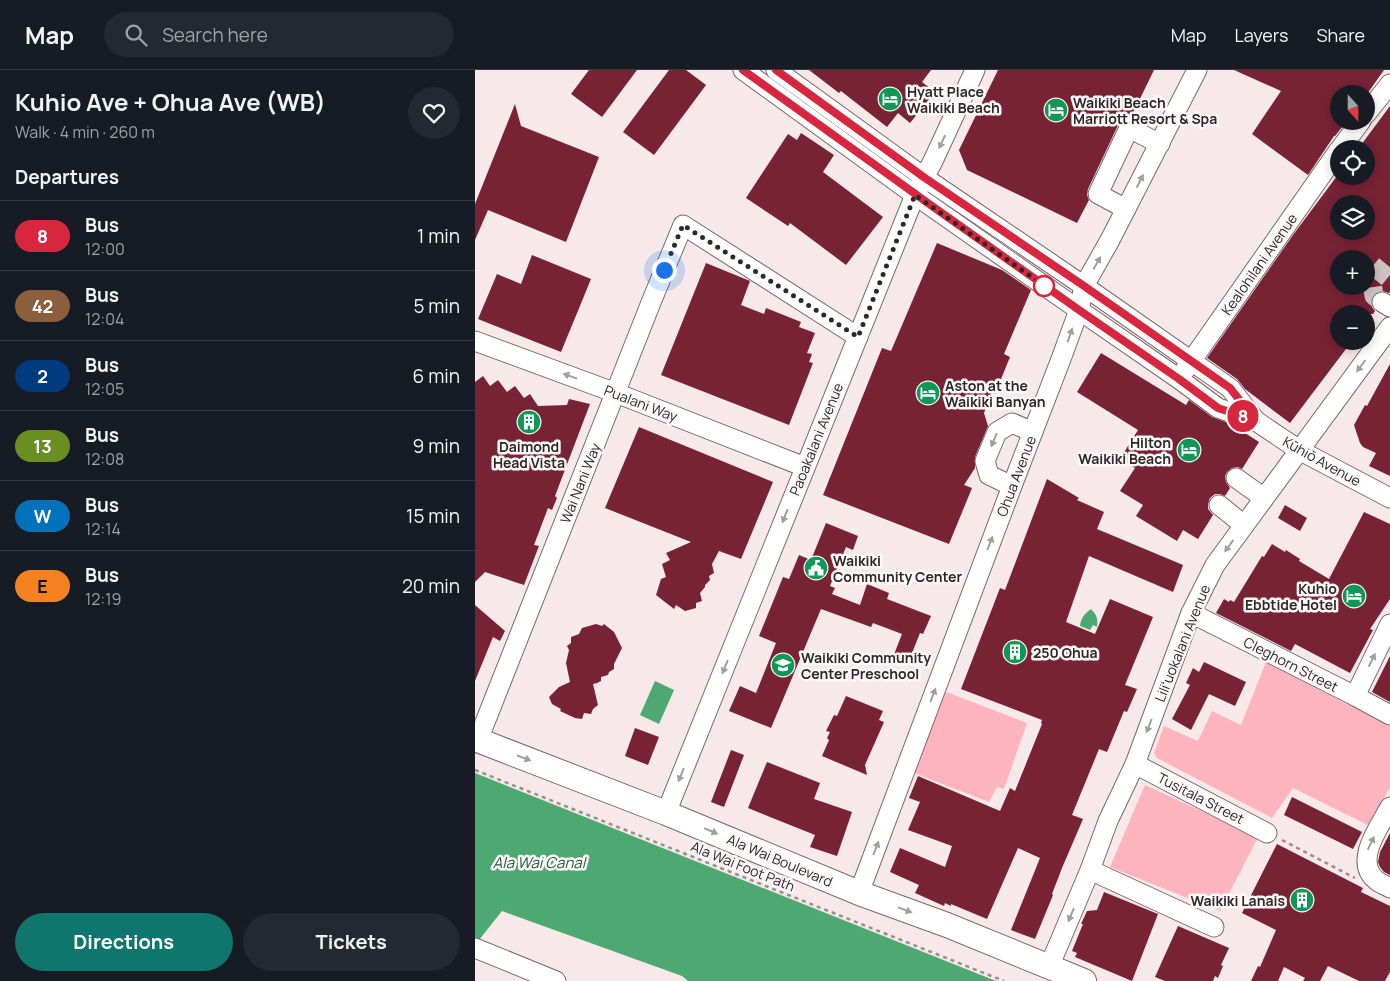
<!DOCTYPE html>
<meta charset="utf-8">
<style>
:root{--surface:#171b24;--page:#242831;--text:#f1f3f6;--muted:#9ea1a6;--line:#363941;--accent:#0f766e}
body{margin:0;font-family:Manrope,sans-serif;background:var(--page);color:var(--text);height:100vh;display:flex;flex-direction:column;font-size:19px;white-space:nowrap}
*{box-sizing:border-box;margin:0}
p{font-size:16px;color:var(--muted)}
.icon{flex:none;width:28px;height:28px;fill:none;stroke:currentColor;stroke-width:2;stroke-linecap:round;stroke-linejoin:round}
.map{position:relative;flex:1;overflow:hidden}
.panel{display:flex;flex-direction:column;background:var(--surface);width:475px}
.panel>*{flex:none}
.badge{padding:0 10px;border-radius:16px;font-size:18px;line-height:32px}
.needle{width:32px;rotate:159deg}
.buttons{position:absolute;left:855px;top:15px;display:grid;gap:10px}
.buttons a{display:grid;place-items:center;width:45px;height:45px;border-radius:50%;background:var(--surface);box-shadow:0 2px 12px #0003;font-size:25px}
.you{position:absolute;width:25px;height:25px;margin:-12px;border:4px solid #fff;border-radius:50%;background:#1a73e8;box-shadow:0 0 0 8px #1a73e833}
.map>.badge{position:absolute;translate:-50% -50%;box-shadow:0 0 0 2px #fff}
h2{padding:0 15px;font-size:19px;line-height:45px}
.round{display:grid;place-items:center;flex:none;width:52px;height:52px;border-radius:26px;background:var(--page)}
.headline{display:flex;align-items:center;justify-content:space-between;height:85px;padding:0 15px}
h1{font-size:24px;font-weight:700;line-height:38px}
.cta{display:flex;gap:10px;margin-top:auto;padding:10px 15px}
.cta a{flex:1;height:58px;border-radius:30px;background:var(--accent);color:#fff;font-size:20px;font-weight:700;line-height:58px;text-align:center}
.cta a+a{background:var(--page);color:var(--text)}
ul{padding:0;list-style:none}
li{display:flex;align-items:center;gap:15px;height:70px;padding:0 15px;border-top:1px solid var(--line)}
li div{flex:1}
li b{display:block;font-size:19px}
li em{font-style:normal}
li .badge{min-width:55px;font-weight:700;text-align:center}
header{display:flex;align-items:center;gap:30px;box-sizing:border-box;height:70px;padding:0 25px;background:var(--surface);border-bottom:1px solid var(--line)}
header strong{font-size:24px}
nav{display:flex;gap:28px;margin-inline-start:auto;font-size:18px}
.search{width:350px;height:45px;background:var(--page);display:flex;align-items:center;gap:12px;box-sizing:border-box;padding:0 18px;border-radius:28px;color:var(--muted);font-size:19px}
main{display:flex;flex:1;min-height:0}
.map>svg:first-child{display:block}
</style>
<header>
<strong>Map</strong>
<div class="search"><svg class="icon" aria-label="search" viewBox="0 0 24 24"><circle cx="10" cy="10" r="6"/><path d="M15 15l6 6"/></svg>Search here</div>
<nav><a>Map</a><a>Layers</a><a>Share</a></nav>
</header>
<main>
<section class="panel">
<div class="headline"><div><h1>Kuhio Ave + Ohua Ave (WB)</h1><p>Walk · 4 min · 260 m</p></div><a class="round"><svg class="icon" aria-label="heart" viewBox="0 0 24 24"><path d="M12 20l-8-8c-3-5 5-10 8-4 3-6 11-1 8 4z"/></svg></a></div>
<h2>Departures</h2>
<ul>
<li><span class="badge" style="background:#d7263d;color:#fff">8</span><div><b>Bus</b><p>12:00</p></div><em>1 min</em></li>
<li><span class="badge" style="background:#8b5e3c;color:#fff">42</span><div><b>Bus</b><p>12:04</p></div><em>5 min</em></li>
<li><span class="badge" style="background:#003b80;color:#fff">2</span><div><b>Bus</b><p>12:05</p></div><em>6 min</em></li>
<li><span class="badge" style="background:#6b8e23;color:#fff">13</span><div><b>Bus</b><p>12:08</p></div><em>9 min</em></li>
<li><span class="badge" style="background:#0072bc;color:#fff">W</span><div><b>Bus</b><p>12:14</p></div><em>15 min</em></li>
<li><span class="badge" style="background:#f58220;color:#111">E</span><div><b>Bus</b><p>12:19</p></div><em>20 min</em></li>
</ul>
<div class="cta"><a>Directions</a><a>Tickets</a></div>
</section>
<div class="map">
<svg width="915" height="911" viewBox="0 0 915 911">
<rect width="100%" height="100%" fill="#f7e8e9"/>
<!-- green -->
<g fill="#feb4bd">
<polygon points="791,592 915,656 915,717 895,756 818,718 797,748 682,688 679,683 689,656 723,671 737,641 766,655"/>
<polygon points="466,620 552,653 529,719 522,717 514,732 434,701"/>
<polygon points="670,715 783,767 745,841 635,797"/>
</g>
<!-- water -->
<g fill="#4ea872">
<path d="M616,539c6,6 7,10 6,18l-4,-2 -3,5 -10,-4c1,-8 4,-12 11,-17z"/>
<polygon points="180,611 199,620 184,654 165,645"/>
<polygon points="0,703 521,911 213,911 207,906 27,841 0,875"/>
</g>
<!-- building -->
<g fill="#782235" fill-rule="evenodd">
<polygon points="114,0 162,0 127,47 96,24"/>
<polygon points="194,0 211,0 231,15 179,85 148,62"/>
<polygon points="334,0 456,0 447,12 460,22 435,53 423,43 412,57 366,21 364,23"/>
<polygon points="523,0 679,0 656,47 648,48 644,53 613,119 612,125 614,130 602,153 492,100 484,80"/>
<polygon points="759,0 909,0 892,24 864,24 864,51 872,51 860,66 859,66 833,105 777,64 806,21"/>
<polygon points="40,34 46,56 124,87 91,172 13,140 0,170 0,134"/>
<path d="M915,36v186l-1,1 -7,-2 -6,1 -3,4 -2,6 1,5 3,4 -2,3h-34v27h13l-62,82 -45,-34 -8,-10 -30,-21 86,-123 44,-59h29v-27h-8zM864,134h27v27h-27zM864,189h27v27h-27z"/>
<polygon points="326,63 359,85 348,102 408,147 371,195 315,153 313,156 271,128 313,64 322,70"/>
<polygon points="462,173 527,200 556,220 529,284 535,287 520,324 517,322 509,343 513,356 500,387 500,398 489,415 497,418 474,474 348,425 407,278 416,281"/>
<polygon points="57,185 116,209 86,282 3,249 22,204 46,214"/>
<polygon points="231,193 275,211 266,235 289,244 291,238 326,252 324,257 340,263 332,283 337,284 334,292 338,293 314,355 186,305"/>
<polygon points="626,283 711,335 714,330 737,347 756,354 784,372 767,399 763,397 757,398 752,402 750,406 751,412 755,418 750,426 745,424 740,424 735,428 733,434 733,439 738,445 723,469 708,460 702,471 661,446 668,435 645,421 660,398 645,389 663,360 602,322"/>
<polygon points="915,294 915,406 894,396 901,383 888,377 885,373 879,355 890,335 892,336"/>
<polygon points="8,306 15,316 23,310 32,322 40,316 49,328 55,324 63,336 92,335 94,329 115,334 80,426 82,428 77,440 73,438 59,475 64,476 49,515 10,502 0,512 0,312"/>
<polygon points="164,357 298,412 266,489 244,481 237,494 239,503 234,506 235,510 230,515 230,517 225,523 227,531 221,533 221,538 210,541 201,535 199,539 181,525 186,509 191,507 187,494 195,490 191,483 216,472 130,438"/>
<polygon points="572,409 604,428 602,430 629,442 622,459 708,495 698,522 614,486 591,552 620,564 635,529 678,547 650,615 662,619 652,642 649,641 632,682 624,679 597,745 608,749 587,798 577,824 578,825 560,869 536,860 565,788 543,778 512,849 476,834 476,836 470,833 469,836 440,823 444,815 415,802 425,778 470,797 477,776 433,760 445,732 434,728 443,706 525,741 535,718 540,721 567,654 566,653 567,650 486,619 525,518 530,520"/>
<polygon points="810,435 832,448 825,461 803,448"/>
<polygon points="889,442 915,454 915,529 895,559 898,560 875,603 820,574 816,581 741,543 749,529 754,532 755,530 759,532 787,486 789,487 797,474 810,482 811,480 825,489 824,491 854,509"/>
<polygon points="351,453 383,466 378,480 371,477 355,516 360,518 357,524 385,535 392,514 414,523 412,529 456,546 448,564 445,563 433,593 418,587 427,564 398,553 396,557 346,539 296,658 254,641 265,616 281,623 301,573 284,566 308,507 314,509 324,485 336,490"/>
<polygon points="0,535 30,561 25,571 18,567 0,611"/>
<polygon points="121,554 127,556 129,554 139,562 147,578 139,594 139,599 134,602 133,605 126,607 126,611 122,613 118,614 123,635 118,639 116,644 109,643 107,649 100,648 85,641 86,639 77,634 74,627 84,617 95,612 91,593 94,580 92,576 96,573 96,567 104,564 107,558"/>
<polygon points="915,586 915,632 897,622"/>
<polygon points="729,592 771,612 760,636 734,624 716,660 697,649 715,615 711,613 718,598 724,602"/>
<polygon points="371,626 408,641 404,650 409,652 390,695 392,705 347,686 354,670 352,668 355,662 351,661 359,645 362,646"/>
<polygon points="160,658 184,667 173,695 150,686"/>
<polygon points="256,680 269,685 249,737 236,732"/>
<polygon points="292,692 345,713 339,729 377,742 362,786 335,777 340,765 273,738"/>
<polygon points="817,727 887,762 878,779 809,745"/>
<polygon points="915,763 915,805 909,802 905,797 903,792 905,782"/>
<polygon points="802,774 888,818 886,822 915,836 915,902 910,911 884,911 853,896 845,911 828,911 830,908 809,897 803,911 776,911 783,896 785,897 801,860 767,843"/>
<polygon points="629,822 683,844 657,911 600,887 602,883 597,881 608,854 606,854 612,841 622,840"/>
<polygon points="703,856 754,878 746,895 748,896 743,908 740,906 738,911 690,911 680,907"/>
</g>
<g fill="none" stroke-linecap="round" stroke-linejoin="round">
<!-- minor-tunnel -->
<polyline stroke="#cfc2c2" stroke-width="19" stroke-dasharray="19 9" stroke-linecap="butt" points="907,232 899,226 897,212 915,190"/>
<!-- minor casing -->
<g stroke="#776a6b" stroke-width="21">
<g id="minor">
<polyline points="268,0 440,125 604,240 704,309 743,338 781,351 824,380 915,428"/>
<polyline points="301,0 450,108 609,216 755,318 781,351"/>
<polyline points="891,44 915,14"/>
<polyline points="865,79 886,51"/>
<polyline points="651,139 623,124 654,58 685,74"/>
<polyline points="907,232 915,237"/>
<polyline points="0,271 141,323 330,397"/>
<polyline points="710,300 864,80"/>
<polyline points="761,408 789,428"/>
<polyline points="537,416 514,405 510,391 522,362 537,353 558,362"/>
<polyline points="744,435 769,455"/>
<polyline points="716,543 880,626 915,645"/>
<polyline points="880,626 915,554"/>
<polyline points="3,670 177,230 208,155 383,267"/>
<polyline points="660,694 792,763"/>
<path d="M915,737c-10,19 -37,54 -14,73 4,4 10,5 14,8"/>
<polyline points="191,743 440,125 458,91 500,0"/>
<polyline points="615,800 739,857"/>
<polyline points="384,823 537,416 586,289 604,240 609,216 635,170 722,0"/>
<polyline points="0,878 81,911"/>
<polyline points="574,897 615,800 633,751 660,694 716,543 740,495 915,257"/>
</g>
</g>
<!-- major casing -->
<g stroke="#776a6b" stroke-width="26">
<polyline id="major" points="0,669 191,743 384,823 472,855 609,911"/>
</g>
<!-- path -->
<g stroke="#998e8f" stroke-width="2.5" stroke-dasharray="4 4" stroke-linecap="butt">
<polyline points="0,700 529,911"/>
<polyline points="807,770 880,808"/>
</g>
<!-- minor -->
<use href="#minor" stroke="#fff" stroke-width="19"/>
<!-- major -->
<use href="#major" stroke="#fff" stroke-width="24"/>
</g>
<!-- one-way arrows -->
<defs><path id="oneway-solid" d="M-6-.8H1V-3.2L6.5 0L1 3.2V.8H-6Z" transform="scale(1.25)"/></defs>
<g fill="#a09e9e">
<use href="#oneway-solid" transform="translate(467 72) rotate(115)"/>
<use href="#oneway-solid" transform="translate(665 111) rotate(-63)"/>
<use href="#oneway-solid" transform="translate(622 193) rotate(-61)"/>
<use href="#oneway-solid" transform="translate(595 265) rotate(-71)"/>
<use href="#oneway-solid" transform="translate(886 296) rotate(127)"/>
<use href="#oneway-solid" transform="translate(95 306) rotate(-160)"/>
<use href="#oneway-solid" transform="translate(519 370) rotate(113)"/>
<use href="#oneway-solid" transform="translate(310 446) rotate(112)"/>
<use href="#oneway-solid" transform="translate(515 473) rotate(-69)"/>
<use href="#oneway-solid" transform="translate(754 476) rotate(126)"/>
<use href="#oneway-solid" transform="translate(897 590) rotate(-64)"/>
<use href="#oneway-solid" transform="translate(250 597) rotate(112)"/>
<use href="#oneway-solid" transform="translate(458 625) rotate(-69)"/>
<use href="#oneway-solid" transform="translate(674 656) rotate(111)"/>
<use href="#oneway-solid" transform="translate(49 688) rotate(21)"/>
<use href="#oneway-solid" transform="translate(206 705) rotate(112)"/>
<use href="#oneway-solid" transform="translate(236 761) rotate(23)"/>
<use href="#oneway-solid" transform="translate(896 773) rotate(-64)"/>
<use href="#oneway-solid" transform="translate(401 778) rotate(-69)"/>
<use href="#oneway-solid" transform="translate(430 840) rotate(20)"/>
<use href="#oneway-solid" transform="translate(596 845) rotate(113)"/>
</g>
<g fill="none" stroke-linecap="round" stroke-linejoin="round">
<!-- line casing -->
<g stroke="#fff" stroke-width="11">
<polyline id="line" points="268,0 457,136 604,240 704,309 743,338 781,351 755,318 609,216 450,108 301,0"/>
</g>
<!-- line -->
<use href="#line" stroke="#d7263d" stroke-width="8"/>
<!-- walk -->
<polyline stroke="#2d2828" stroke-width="5" stroke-dasharray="0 9" points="189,200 208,155 383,267 440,125 571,217 569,216"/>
</g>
<!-- icons -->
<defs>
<g id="hotel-disc" transform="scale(1.25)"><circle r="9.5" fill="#0f9757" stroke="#fef8f8"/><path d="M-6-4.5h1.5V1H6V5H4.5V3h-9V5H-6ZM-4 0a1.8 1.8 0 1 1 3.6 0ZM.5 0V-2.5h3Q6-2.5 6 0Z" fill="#fff"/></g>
<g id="building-disc" transform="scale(1.25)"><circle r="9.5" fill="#0f9757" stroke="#fef8f8"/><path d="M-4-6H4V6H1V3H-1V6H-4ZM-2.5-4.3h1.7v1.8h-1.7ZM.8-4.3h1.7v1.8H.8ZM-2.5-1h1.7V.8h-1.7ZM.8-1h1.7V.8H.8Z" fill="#fff"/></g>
<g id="civic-disc" transform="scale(1.25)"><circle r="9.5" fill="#0f9757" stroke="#fef8f8"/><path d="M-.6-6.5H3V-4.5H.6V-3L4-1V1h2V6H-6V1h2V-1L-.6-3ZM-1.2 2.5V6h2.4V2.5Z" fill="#fff"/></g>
<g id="school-disc" transform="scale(1.25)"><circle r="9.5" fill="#0f9757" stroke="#fef8f8"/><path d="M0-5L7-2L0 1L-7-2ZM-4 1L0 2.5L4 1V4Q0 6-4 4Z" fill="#fff"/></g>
</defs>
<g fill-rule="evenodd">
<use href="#hotel-disc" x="415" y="29"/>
<use href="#hotel-disc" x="581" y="40"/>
<use href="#hotel-disc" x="453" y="323"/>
<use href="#building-disc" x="54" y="352"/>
<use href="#hotel-disc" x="714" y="380"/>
<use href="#civic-disc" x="341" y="498"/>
<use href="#hotel-disc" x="879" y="526"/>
<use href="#building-disc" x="540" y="582"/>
<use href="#school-disc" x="308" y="595"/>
<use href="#building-disc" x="827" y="830"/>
</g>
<!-- markers -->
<circle fill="#fff" stroke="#d7263d" stroke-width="2.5" cx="569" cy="216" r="10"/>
<g text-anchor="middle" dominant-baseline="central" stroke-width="5" stroke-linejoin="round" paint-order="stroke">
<!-- poi labels -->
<g font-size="14" font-weight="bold" fill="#2d2828" stroke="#fef8f8" text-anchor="start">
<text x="432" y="21">Hyatt Place<tspan x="432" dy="16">Waikiki Beach</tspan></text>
<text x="598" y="32">Waikiki Beach<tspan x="598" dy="16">Marriott Resort &amp; Spa</tspan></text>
<text x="470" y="315">Aston at the<tspan x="470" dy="16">Waikiki Banyan</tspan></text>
<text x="696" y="372" text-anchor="end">Hilton<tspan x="696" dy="16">Waikiki Beach</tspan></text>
<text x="54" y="376" text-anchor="middle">Daimond<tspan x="54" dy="16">Head Vista</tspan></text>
<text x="358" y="490">Waikiki<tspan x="358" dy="16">Community Center</tspan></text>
<text x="862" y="518" text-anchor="end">Kuhio<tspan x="862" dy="16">Ebbtide Hotel</tspan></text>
<text x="558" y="582">250 Ohua</text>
<text x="326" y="587">Waikiki Community<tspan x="326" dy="16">Center Preschool</tspan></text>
<text x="810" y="830" text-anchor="end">Waikiki Lanais</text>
</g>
<!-- street labels -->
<g font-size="14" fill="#2d2828" stroke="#fef8f8">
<text transform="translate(784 194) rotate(-55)">Kealohilani Avenue</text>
<text transform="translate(166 333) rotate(21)">Pualani Way</text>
<text transform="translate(341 369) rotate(-68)">Paoakalani Avenue</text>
<text transform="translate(847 391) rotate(29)">Kūhiō Avenue</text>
<text transform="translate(541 406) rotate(-69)">Ohua Avenue</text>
<text transform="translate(105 413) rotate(-68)">Wai Nani Way</text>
<text transform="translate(707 573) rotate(-68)">Liliʻuokalani Avenue</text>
<text transform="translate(816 594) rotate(27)">Cleghorn Street</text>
<text transform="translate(726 728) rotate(27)">Tusitala Street</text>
<text transform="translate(305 790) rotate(23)">Ala Wai Boulevard</text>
<text transform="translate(268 796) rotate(22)">Ala Wai Foot Path</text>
</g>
<!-- water labels -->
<g font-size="15" font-style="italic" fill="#1d5e3a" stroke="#fef8f8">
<text x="64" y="792">Ala Wai Canal</text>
</g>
</g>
</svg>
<div class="buttons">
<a><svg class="needle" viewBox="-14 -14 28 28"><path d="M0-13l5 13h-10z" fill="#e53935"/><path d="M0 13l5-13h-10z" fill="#9ea1a6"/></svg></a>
<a><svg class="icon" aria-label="locate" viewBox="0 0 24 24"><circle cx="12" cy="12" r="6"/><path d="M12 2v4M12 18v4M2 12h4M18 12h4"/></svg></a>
<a><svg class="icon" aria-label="layers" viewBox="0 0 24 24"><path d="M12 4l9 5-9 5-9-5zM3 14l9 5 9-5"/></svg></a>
<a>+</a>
<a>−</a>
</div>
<div class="you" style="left:189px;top:200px"></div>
<b class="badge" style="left:768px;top:346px;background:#d7263d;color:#fff">8</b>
</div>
</main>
